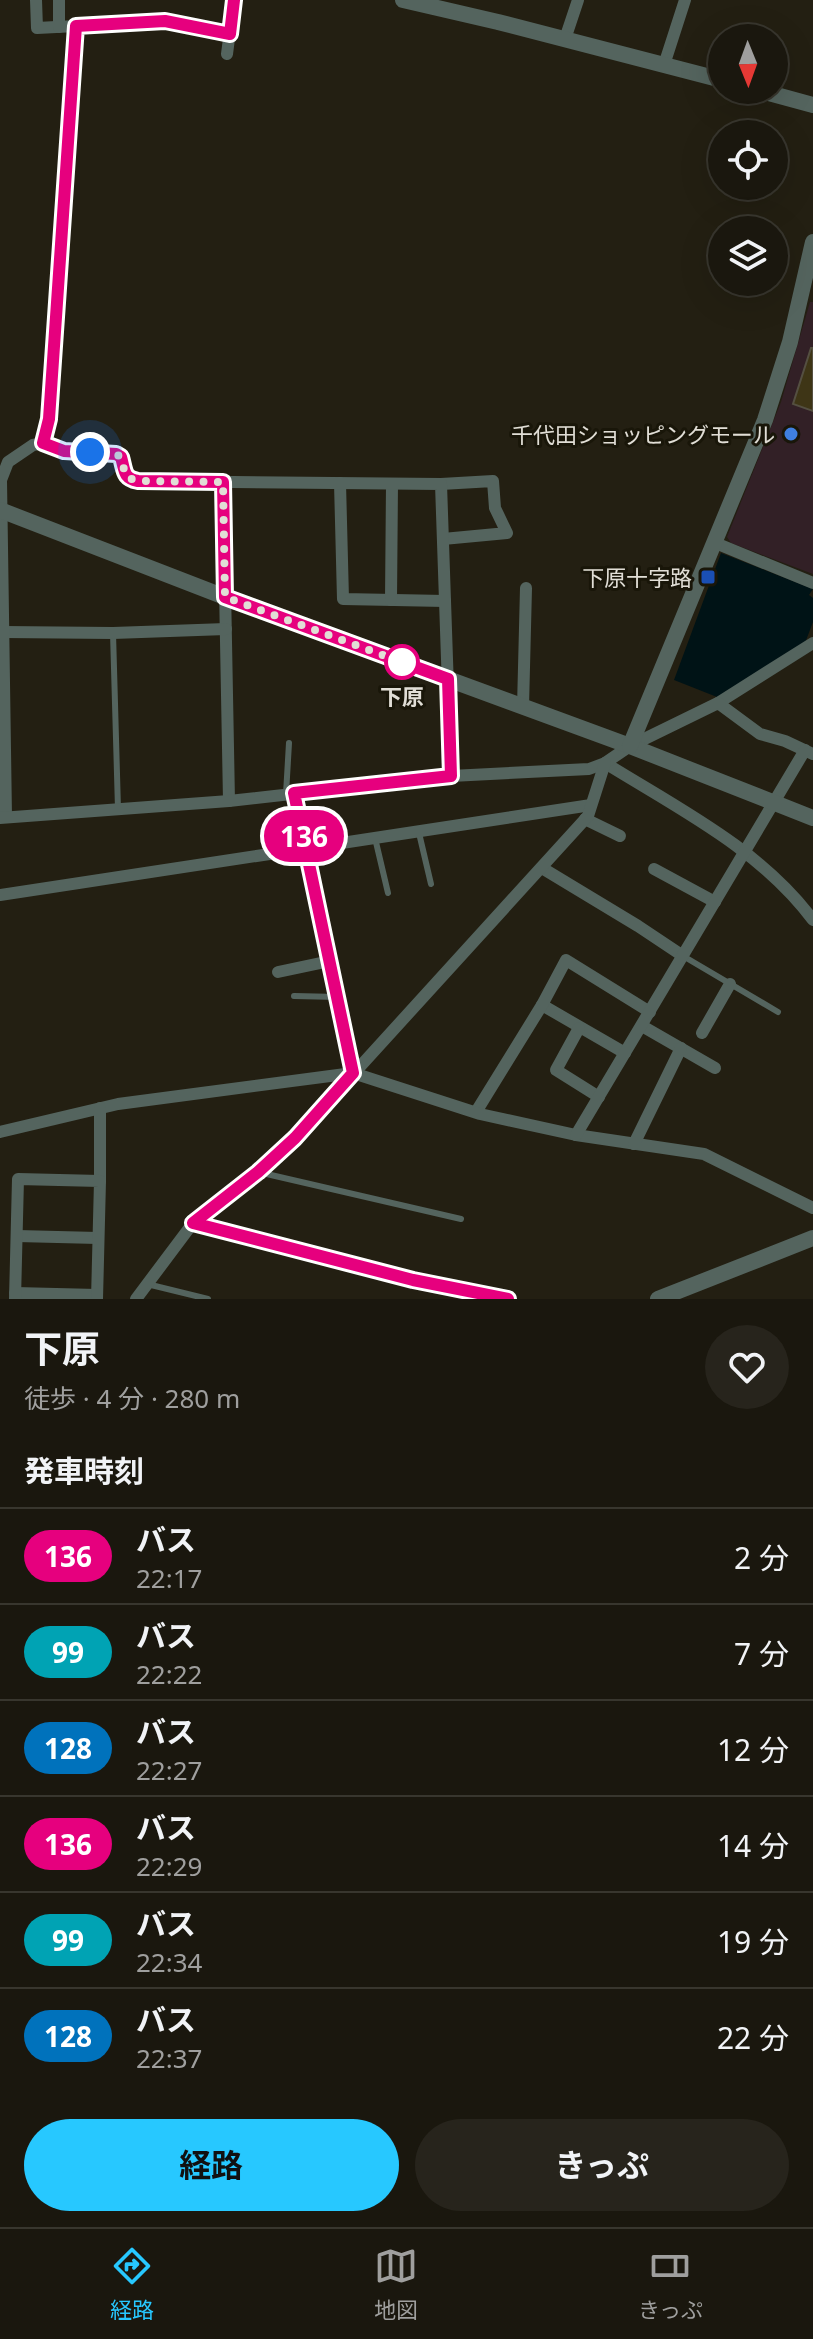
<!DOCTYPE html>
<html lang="ja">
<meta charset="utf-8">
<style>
:root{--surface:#1a170e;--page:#27241c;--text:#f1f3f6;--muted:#9f9f9e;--line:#38362e;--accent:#27c8ff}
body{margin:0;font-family:"Noto Sans","Noto Sans JP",sans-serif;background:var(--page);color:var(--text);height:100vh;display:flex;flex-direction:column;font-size:30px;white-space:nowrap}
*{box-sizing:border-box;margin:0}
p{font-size:26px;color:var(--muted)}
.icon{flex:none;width:44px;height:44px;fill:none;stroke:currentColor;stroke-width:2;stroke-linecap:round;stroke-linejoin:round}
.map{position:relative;height:1299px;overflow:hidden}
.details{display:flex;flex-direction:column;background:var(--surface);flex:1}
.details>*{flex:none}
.badge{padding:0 16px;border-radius:26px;font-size:28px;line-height:52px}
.needle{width:52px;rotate:179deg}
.fabs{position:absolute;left:708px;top:24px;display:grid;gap:16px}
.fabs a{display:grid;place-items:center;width:80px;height:80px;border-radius:50%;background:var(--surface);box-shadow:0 8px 32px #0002,0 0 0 2px var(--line);font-size:40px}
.you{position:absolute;width:40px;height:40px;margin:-20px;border:6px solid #fff;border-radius:50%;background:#1a73e8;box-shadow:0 0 0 12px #1a73e833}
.map>.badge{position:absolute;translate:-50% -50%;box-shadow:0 0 0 4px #fff}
h2{padding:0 24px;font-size:30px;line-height:72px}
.round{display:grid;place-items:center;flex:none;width:84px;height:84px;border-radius:42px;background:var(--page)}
.summary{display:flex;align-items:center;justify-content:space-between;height:136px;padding:0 24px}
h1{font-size:38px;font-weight:700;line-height:60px}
.primary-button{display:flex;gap:16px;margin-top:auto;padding:16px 24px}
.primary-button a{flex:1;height:92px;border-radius:48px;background:var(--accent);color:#111;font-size:32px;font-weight:700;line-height:92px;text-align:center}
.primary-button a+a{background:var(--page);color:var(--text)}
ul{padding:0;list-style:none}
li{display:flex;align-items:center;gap:24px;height:96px;padding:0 24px;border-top:2px solid var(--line)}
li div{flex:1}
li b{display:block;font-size:30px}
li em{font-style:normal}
li .badge{min-width:88px;font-weight:700;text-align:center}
.menu{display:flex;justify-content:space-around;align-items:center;height:112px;border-top:2px solid var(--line);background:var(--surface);font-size:22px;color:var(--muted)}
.menu a{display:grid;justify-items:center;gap:4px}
.menu .on{color:var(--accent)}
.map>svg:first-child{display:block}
</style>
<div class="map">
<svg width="813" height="1299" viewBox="0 0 813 1299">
<rect width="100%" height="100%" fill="#231f12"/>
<!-- commercial -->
<polygon fill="#322026" points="810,302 813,302 813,574 731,543 727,537 781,402"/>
<!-- water -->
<polygon fill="#001316" points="721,553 813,589 809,595 813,598 813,622 805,643 717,697 674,680"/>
<!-- building -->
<polygon fill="#3e3516" stroke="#544f41" stroke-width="2" points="811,348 813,348 813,411 793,404"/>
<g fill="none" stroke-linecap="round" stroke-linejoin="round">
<!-- service -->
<g stroke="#54645e" stroke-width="6">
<polyline points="113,633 118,809"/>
<polyline points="286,794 289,743"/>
<polyline points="295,795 353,1073"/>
<polyline points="419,833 431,884"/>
<polyline points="375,838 388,893"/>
<polyline points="683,956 778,1012"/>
<polyline points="294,996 338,997"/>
<polyline points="258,1172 461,1219"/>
<polyline points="193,1223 413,1280 508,1299"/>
<polyline points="147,1284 208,1299"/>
</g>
<!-- minor -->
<g stroke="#54645e" stroke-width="12">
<polyline points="36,0 37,28 76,26 49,419 43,443"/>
<polyline points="59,0 59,27"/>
<polyline points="76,26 165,21 230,34"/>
<polyline points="565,39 578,0"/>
<polyline points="227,54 234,0"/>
<polyline points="664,65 685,0"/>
<polyline points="223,482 229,801"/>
<polyline points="340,483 343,599 445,601"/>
<polyline points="441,484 493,481 495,508 507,533 443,539"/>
<polyline points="713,542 813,583"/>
<polyline points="391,600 392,484"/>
<polyline points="3,632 113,633 226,629"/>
<polyline points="718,703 813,643"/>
<polyline points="523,707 526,588"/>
<path d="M605,763c74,46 155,86 208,157"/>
<path d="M6,817l-5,-337 7,-18 25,-17 10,-2 21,8 52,3 5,3c4,14 2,21 17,24l303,3 10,292"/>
<polyline points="0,818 229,801 451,776 589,769 605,763 630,746 718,703 760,734 785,741 813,754"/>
<polyline points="585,819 620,836"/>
<polyline points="542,868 638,926 683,956"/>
<polyline points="654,869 715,902"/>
<polyline points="0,895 591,805"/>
<polyline points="278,972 330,961"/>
<polyline points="542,1005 625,1053"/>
<polyline points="642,1026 715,1068"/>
<polyline points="579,1028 556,1070 599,1097"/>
<polyline points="702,1033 730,984"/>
<polyline points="476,1112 542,1005 566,960 650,1012"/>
<polyline points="0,1132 118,1104 353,1073 480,1114 576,1135 704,1154 813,1208"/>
<polyline points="576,1135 805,750"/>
<polyline points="634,1144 681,1048"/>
<polyline points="100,1181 100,1108"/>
<polyline points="17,1236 98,1238"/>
<polyline points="15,1293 97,1295"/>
<polyline points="15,1299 18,1179 100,1181 97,1299"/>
<polyline points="136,1299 193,1223 258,1172 295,1138 588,816 605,763"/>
</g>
<!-- tertiary -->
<g stroke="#54645e" stroke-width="16">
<polyline points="403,0 498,22 722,80"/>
<polyline points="758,90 813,105"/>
<polyline points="0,510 225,597 630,746 813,818"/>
<polyline points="630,746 765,420 790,342 813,242"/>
<polyline points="658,1299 813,1238"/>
</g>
</g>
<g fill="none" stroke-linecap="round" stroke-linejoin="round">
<!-- line casing -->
<g stroke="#fff" stroke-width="18">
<path id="line" d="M234,0l-4,34 -65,-13 -89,5 -27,393 -6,24 21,8 52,3 5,3c4,14 2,21 17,24l85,1 2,115 223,82 3,97 -157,17 59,280 -58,65 -37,34 -65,51 220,57 95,19"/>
</g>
<!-- line -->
<use href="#line" stroke="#e6007e" stroke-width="12"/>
<!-- walk -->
<path stroke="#e1ded6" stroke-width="8" stroke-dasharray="0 14.4" d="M90,452l26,2 5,3c4,14 2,21 17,24l85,1 2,115 177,65"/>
</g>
<!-- markers -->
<circle fill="#3f7fe0" stroke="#191609" stroke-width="3" cx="791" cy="434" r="8"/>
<rect fill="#1a4fb4" stroke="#191609" stroke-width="3" x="700" y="569" width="16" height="16" rx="4"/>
<circle fill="#fff" stroke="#e6007e" stroke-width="4" cx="402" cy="662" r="16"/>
<g text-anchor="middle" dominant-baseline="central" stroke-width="6" stroke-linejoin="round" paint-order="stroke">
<!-- poi labels -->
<g font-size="22" fill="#e1ded6" stroke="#191609" text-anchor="end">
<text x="775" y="434">千代田ショッピングモール</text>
<text x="692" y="577">下原十字路</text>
</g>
<!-- stop labels -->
<g font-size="22" font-weight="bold" fill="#e1ded6" stroke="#191609">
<text x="402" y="696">下原</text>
</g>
</g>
</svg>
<div class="fabs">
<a><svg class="needle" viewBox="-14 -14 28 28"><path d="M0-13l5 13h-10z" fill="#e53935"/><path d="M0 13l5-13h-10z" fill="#9f9f9e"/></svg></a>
<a><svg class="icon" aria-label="locate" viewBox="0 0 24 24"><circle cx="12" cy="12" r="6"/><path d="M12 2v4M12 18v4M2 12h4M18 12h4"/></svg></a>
<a><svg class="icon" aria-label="layers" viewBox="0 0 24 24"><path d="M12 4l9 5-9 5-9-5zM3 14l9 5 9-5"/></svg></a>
</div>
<div class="you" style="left:90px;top:452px"></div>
<b class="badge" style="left:304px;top:836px;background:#e6007e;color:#fff">136</b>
</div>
<section class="details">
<div class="summary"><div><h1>下原</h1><p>徒歩 · 4 分 · 280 m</p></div><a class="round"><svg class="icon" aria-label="heart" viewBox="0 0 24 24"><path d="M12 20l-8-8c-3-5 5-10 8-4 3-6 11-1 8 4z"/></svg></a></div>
<h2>発車時刻</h2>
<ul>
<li><span class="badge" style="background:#e6007e;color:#fff">136</span><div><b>バス</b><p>22:17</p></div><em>2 分</em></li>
<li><span class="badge" style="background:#00a3b4;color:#fff">99</span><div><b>バス</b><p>22:22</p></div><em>7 分</em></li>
<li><span class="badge" style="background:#0072bc;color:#fff">128</span><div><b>バス</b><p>22:27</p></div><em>12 分</em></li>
<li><span class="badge" style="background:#e6007e;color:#fff">136</span><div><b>バス</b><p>22:29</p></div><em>14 分</em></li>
<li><span class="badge" style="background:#00a3b4;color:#fff">99</span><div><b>バス</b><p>22:34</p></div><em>19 分</em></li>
<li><span class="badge" style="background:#0072bc;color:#fff">128</span><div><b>バス</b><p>22:37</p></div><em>22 分</em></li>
</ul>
<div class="primary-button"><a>経路</a><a>きっぷ</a></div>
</section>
<nav class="menu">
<a class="on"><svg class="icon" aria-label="directions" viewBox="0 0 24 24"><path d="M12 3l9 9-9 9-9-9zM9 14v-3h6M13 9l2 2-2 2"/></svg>経路</a>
<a><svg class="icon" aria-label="map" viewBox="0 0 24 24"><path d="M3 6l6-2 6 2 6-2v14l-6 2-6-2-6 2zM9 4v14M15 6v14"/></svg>地図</a>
<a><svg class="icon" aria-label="tickets" viewBox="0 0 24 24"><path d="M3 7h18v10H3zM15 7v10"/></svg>きっぷ</a>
</nav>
